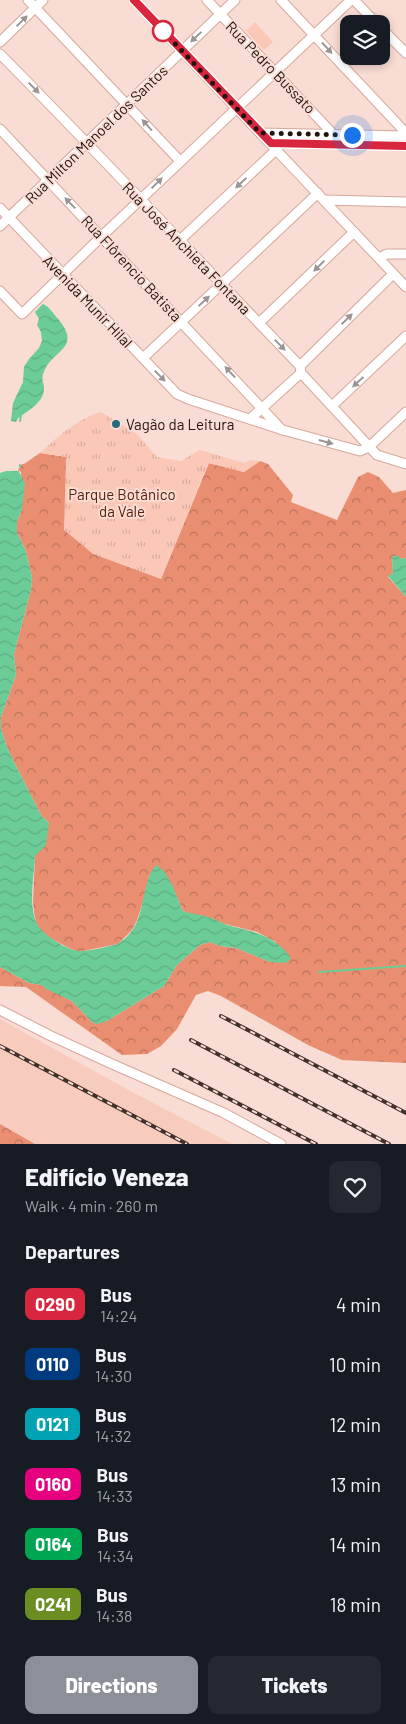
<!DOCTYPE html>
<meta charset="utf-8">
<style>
:root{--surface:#171b24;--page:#242831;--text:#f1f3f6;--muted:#9ea1a6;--accent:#8c9099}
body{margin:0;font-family:Barlow,sans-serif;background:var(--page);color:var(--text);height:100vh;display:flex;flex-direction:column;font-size:19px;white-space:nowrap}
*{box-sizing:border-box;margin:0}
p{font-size:16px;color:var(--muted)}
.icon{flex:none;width:28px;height:28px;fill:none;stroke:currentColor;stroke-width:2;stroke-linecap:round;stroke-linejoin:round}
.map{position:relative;height:1144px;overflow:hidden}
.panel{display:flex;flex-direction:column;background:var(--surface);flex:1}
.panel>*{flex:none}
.badge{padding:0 10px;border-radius:8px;font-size:18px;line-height:32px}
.tools{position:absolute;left:340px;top:15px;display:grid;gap:10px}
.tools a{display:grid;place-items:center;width:50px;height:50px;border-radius:10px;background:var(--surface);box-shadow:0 2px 8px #0003;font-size:25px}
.you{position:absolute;width:25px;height:25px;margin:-12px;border:4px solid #fff;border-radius:50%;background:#1a73e8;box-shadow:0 0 0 8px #1a73e833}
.map>.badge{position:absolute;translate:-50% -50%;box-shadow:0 0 0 2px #fff}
h2{padding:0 25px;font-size:19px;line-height:45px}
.round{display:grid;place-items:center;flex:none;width:52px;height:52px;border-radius:10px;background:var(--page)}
.headline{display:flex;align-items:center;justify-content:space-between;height:85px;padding:0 25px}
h1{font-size:24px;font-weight:800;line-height:38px}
.cta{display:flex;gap:10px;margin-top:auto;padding:10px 25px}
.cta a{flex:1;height:58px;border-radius:10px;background:var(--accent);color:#fff;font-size:20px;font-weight:800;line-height:58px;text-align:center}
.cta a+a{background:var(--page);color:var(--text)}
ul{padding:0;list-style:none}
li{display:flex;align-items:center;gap:15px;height:60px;padding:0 25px}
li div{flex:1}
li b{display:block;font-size:19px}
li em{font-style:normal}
li .badge{min-width:55px;font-weight:700;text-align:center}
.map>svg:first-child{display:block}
</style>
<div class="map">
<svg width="406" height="1144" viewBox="0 0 406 1144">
<defs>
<pattern id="forest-crowns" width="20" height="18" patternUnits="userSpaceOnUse" patternTransform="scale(1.25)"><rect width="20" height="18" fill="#e98e71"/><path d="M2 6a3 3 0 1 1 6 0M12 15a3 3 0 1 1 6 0" fill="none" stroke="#bc735b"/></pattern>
<pattern id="park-tufts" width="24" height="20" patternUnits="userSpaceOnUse" patternTransform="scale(1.25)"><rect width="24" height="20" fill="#fbc8b8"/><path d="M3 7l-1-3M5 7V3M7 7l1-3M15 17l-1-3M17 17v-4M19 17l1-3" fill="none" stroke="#d7ab9d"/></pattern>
<pattern id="water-waves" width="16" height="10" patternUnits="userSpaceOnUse" patternTransform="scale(1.25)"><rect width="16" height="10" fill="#6ccc97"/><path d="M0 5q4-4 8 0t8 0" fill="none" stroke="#5dae81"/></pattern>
</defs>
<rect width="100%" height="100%" fill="#f9dcd3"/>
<!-- built -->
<polygon fill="#f7cbbd" points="0,1019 134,1093 232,1144 35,1144 0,1124"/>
<!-- forest -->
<g fill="url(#forest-crowns)">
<polygon points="40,453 66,457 161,579 209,463 244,472 260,461 268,464 293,495 291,502 337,520 358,477 368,472 379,477 393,493 406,490 406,558 402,559 397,556 392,557 393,573 388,577 406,597 406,1063 342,1060 308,1045 221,996 208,991 196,995 177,1029 161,1046 147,1054 122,1055 26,987 0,986 0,967 29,983 42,985 72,1001 93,1023 107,1021 164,986 177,965 200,945 210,942 220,946 236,948 270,962 276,942 257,932 225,924 205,916 193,915 183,911 172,886 149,875 148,886 137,920 132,930 118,944 78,952 69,948 48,937 40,930 36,923 34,912 33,901 35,855 49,823 41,815 14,762 6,745 1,728 1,717 16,675 14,654 31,590 32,577 26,551 17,533 17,522 22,509 21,472 18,470 22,464 24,464"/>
<polygon points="0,1124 35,1144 0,1144"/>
</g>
<!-- park -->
<path fill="url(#park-tufts)" d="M101,412l36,22 20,23 24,4 19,-11 44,13 7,-3 9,1 -16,11 -36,-9 -47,116 -68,-25 -29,-24 2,-73 -26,-4c17,-16 39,-35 61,-41z"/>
<!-- pitch -->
<polygon fill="#fbc8b8" points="255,22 273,42 264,50 246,31"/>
<!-- water -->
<g fill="url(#water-waves)">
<path d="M43,304c8,4 10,10 16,16 23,29 -7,30 -15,52 -3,5 -1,9 0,15 1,15 -16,24 -26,31l-2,4 -5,-1 2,-18 10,-21 1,-15 5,-8 10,-11 3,-7 -1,-9 -4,-7 2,-6 -4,-7z"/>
<path d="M18,470l7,13 -3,26 -5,13v11l9,18 6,26 -1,13 -17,64 2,21 -15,42v11l5,17 8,17 27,53 8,8 -3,22 -11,11c-1,21 -7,48 2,68 5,10 30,26 41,27 6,1 36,-5 41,-8 5,-3 11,-9 14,-14 12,-17 10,-51 23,-64 15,8 20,32 27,46 8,3 14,3 22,5 8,2 15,6 22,9 26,7 47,9 64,33l-5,5 -16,-1 -34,-14 -16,-2 -10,-4 -10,3 -23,20 -13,21 -57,35 -9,3 -5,-1 -21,-22 -26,-12 -4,-4 -13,-2 -29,-16v-494l6,-2h12z"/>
<polygon points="396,555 402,559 406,558 406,597 388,576 393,573 392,557"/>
</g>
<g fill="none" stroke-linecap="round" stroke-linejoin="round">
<!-- stream -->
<g stroke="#6ccc97" stroke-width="2">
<polyline points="20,421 21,416"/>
<polyline points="20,467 20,465"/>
<polyline points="319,972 406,966"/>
</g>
<!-- minor casing -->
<g stroke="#d6a89a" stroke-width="11">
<g id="minor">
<polyline points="28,0 180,161"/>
<polyline points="134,0 406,287"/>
<polyline points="207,0 334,135"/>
<polyline points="281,0 406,133"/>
<polyline points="354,0 377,24"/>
<polyline points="381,28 406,53"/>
<polyline points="0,42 43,0"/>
<path d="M0,54c101,102 200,208 300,312l1,7 76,82 29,9"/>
<polyline points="0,129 282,430"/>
<polyline points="260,133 406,136"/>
<polyline points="271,143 406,146"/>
<polyline points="325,200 406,202"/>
<polyline points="0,208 177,394 188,399 283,430 360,451 369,447 406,412"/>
<polyline points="0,226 235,0"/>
<polyline points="179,241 277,149"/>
<polyline points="379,258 387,254 406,254"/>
<polyline points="0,291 22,314 102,236 351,0"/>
<polyline points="259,323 354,232"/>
<polyline points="143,358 318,193"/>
<polyline points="300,366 393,274"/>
<polyline points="332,406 406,336"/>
<polyline points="250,419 301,373"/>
<polyline points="0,1010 51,1036 112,1064 224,1113 281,1144"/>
</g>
</g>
<!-- minor -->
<use href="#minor" stroke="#fff" stroke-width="9"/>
<!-- rail casing -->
<g stroke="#42302a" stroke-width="4">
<g id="rail">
<polyline points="221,1016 406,1113"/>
<polyline points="191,1040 389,1144"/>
<polyline points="0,1046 187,1144"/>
<polyline points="174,1070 316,1144"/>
</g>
</g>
<!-- rail -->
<use href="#rail" stroke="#f9dcd3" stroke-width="2" stroke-dasharray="5.5" stroke-linecap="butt"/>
</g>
<!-- one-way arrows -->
<defs><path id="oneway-solid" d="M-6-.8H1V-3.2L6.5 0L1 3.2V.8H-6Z" transform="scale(1.25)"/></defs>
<g fill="#9c9593">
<use href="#oneway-solid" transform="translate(22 21) rotate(-44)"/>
<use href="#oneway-solid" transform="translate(196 37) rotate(137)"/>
<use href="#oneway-solid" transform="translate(327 48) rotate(47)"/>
<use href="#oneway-solid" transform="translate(34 88) rotate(45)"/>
<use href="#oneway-solid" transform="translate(147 125) rotate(-132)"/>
<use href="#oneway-solid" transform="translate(157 183) rotate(-44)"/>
<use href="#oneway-solid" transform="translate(241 183) rotate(137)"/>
<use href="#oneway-solid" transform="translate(70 203) rotate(-134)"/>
<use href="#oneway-solid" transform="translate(319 266) rotate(136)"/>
<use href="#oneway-solid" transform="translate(204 301) rotate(-43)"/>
<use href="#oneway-solid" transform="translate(347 319) rotate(-44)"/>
<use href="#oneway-solid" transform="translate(280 345) rotate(46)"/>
<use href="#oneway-solid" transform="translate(230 372) rotate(-133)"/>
<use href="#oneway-solid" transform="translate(160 376) rotate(46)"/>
<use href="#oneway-solid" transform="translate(358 382) rotate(137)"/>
<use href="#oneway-solid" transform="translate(326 442) rotate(15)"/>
</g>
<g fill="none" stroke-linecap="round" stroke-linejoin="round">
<!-- line casing -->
<g stroke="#fff" stroke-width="11">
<polyline id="line" points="134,0 271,143 406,146"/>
</g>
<!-- line -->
<use href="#line" stroke="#d7263d" stroke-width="8"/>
<!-- walk -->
<polyline stroke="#23130e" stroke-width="5" stroke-dasharray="0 9" points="163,31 260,133 352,135"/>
</g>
<!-- markers -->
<circle fill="#fff" stroke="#d7263d" stroke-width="2.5" cx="163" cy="31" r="10"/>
<circle fill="#276a7c" stroke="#f9dcd3" stroke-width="2" cx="116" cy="424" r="5"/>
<g text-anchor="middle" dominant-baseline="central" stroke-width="4" stroke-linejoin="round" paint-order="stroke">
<!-- street labels -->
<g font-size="15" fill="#23130e" stroke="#f9dcd3">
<text transform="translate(271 67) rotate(46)">Rua Pedro Bussato</text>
<text transform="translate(96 134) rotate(-44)">Rua Milton Manoel dos Santos</text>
<text transform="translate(187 248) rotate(46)">Rua José Anchieta Fontana</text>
<text transform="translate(132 268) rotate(47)">Rua Flôrencio Batista</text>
<text transform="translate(88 301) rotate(46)">Avenida Munir Hilal</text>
</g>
<!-- poi labels -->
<g font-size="15" fill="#23130e" stroke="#f9dcd3" text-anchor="start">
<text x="126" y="424">Vagão da Leitura</text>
</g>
<!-- park labels -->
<g font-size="15" fill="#59200d" stroke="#f9dcd3">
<text x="122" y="494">Parque Botânico<tspan x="122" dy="17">da Vale</tspan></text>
</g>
</g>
</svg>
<div class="tools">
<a><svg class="icon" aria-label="layers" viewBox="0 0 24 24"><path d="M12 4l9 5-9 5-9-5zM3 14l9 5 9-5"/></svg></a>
</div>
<div class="you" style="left:352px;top:135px"></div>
</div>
<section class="panel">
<div class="headline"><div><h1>Edifício Veneza</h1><p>Walk · 4 min · 260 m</p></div><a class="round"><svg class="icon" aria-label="heart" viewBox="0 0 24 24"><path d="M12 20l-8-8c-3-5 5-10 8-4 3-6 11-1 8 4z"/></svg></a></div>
<h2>Departures</h2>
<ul>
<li><span class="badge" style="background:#d7263d;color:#fff">0290</span><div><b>Bus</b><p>14:24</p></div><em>4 min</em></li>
<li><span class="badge" style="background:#003b80;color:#fff">0110</span><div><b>Bus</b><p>14:30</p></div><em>10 min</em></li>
<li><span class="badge" style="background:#00a3b4;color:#fff">0121</span><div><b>Bus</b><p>14:32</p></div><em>12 min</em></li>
<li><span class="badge" style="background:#e6007e;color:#fff">0160</span><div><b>Bus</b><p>14:33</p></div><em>13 min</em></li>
<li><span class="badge" style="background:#00a651;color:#fff">0164</span><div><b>Bus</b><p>14:34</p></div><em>14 min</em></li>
<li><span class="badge" style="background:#6b8e23;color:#fff">0241</span><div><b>Bus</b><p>14:38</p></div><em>18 min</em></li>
</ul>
<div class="cta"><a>Directions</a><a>Tickets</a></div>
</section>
